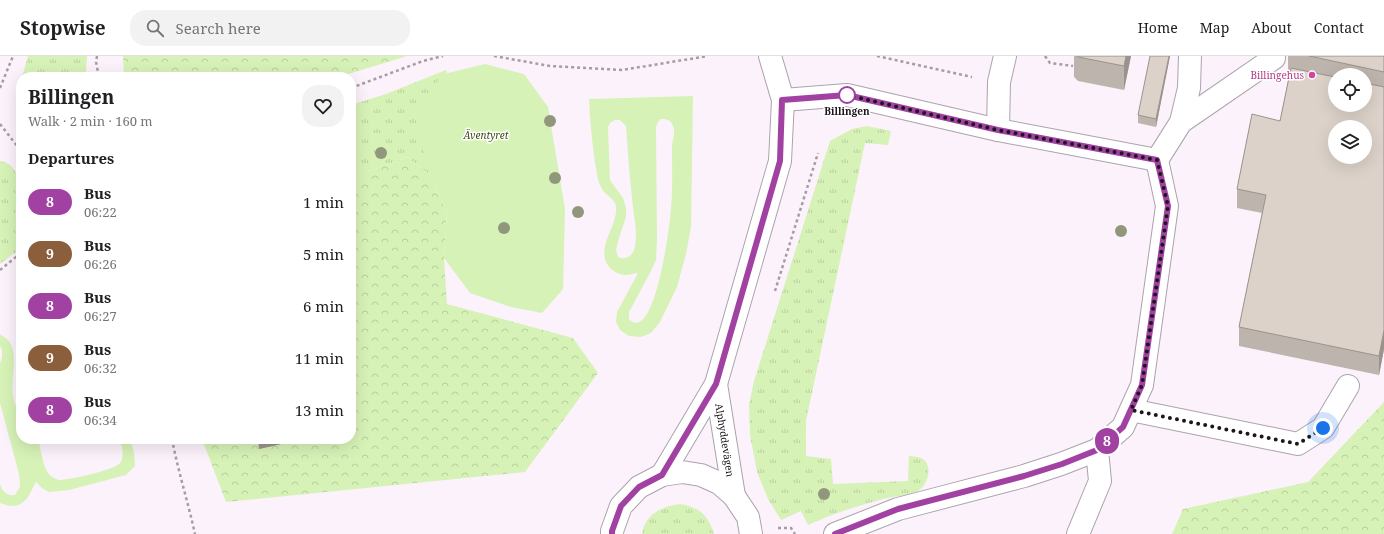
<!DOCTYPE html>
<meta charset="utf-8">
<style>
:root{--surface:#fff;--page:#f2f2f2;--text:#202124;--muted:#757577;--line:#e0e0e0}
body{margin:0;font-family:"Noto Serif",serif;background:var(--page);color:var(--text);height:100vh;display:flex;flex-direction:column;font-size:15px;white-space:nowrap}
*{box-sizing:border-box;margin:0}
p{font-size:13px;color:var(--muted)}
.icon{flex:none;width:22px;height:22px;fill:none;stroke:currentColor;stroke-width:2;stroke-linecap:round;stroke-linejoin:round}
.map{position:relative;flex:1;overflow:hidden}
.details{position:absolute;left:16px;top:16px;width:340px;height:372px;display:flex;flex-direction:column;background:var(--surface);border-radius:16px;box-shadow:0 4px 16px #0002}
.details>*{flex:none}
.badge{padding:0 8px;border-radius:13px;font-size:14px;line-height:26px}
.fabs{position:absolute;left:1328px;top:12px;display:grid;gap:8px}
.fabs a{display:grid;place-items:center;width:44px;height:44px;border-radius:50%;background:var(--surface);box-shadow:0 4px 16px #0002;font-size:20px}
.you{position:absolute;width:20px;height:20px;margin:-10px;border:3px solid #fff;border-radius:50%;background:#1a73e8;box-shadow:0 0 0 6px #1a73e833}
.map>.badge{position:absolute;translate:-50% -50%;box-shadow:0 0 0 2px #fff}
h2{padding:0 12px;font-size:15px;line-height:36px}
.round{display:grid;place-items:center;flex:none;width:42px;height:42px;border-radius:16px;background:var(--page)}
.head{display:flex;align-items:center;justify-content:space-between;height:68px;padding:0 12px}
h1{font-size:19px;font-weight:700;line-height:30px}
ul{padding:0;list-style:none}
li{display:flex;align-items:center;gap:12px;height:52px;padding:0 12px}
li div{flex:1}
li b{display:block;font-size:15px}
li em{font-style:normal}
li .badge{min-width:44px;font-weight:700;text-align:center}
header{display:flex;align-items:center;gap:24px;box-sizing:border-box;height:56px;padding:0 20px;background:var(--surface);border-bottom:1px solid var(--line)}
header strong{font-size:19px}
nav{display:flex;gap:22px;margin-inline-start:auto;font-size:14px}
.search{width:280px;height:36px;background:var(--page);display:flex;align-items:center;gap:10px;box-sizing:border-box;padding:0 14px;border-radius:16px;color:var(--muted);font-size:15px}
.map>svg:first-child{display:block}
</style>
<header>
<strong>Stopwise</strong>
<div class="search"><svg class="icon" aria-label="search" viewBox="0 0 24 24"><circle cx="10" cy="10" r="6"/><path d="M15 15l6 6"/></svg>Search here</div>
<nav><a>Home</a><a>Map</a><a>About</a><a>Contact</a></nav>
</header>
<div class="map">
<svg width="1384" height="478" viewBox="0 0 1384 478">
<defs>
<pattern id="grass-tufts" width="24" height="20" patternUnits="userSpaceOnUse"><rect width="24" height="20" fill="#d7f2b7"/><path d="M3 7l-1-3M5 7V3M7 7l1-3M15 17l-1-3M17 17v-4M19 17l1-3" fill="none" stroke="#b8cf9d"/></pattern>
<pattern id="forest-crowns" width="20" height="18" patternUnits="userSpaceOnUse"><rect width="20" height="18" fill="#d7f2b7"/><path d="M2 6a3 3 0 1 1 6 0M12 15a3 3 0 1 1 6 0" fill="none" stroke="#b8cf9d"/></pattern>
</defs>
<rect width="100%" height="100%" fill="#fcf2fb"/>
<!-- grass -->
<g fill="url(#grass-tufts)">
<polygon points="28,0 87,0 86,15 83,21 22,21"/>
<polygon points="446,14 454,61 429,118 407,101 359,119 351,156 351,49 386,38"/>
<path d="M867,70l24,5 -3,14 -23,-2 -59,278v35l25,3 2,25 75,-3 1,-25c6,1 15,0 18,8 4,9 -1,24 -11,28 -10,4 -22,4 -33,7 -26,7 -51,15 -75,26l-7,-14 -20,9 -13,-21 -11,-27 -7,-37 -1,-30 5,-24 76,-240 22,-12z"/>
<path d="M0,105c4,1 8,2 11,5 15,14 10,65 10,85l-8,3 -13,10z"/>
<path d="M681,448c19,4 27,11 33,30h-72c3,-20 20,-28 39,-30z"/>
</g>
<!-- forest -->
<g fill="url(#forest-crowns)">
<polygon points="123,0 407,0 339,21 124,21"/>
<polygon points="407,101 429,118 447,156 444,202 447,248 573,282 598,317 525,416 226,446 202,383 351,383 351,156 359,119"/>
<polygon points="1384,346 1384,478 1172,478 1183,453 1308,426"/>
</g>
<!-- green -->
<g fill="#d7f2b7" fill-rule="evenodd">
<polygon points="485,8 524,18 548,51 565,153 563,233 542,257 511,251 470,237 444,202 447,156 429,118 414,53 444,18"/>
<path d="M693,40l-2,131 -5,27 -9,33 -17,35 -9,11 -10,4 -12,-1 -9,-6 -4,-8 1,-10 21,-39c-3,0 -8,2 -12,2 -6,0 -12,-3 -16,-7 -17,-19 9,-42 6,-62 -2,-9 -12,-11 -15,-19 -4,-7 -4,-16 -6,-24 -3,-21 -5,-43 -6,-64zM661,63c6,0 10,1 12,7 3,7 -1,14 -1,21 0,24 1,48 -2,71 -1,12 -16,127 -41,101v-7l20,-37 7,-15 1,-19 -1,-114 2,-5zM615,64h5l6,6c2,24 3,48 6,71 1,16 6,34 3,49 -1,9 -9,15 -17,11l-2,-7 3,-12 7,-21v-9l-3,-10 -13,-18 -2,-53 2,-4z"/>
<path d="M0,278c2,2 6,4 8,6 15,16 -5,53 12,73l1,-11v37h17c3,10 5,31 13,37 2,2 5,3 8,4 10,0 56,-10 61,-17 5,-7 2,-17 -1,-24h11l4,13 1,14 -9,9 -57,15 -20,2 -7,-4 -6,-6c-5,9 -10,24 -23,24 -4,0 -9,-2 -13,-3v-19c2,8 8,12 15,11l5,-8 -1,-13 -19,-71v-39l2,-7v-7l-2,-4z"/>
</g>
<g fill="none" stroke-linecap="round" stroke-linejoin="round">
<!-- minor casing -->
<g stroke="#aca3ac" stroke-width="24">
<g id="minor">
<polyline points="783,44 847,39 998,74 1157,104"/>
<polyline points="1181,66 1274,2"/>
<polyline points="998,74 999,26 1005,0"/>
<polyline points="716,328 734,440"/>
<polyline points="1131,354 1298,388 1323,372 1348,330"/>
<polyline points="662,419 716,328 780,105 783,44 770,0"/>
<polyline points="612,478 612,475 621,450 639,431 662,419 682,416 701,419 719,427 734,440 748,461 751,478"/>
<polyline points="835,478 898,453 1024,420 1061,408 1097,394 1123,371 1142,329 1167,150 1157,104 1181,66 1189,32 1190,0"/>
<polyline points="1078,478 1100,425 1097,394"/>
</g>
</g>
<!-- path -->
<g stroke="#a49da4" stroke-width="2.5" stroke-dasharray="3 3" stroke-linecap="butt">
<polyline points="97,0 96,6 99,21"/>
<polyline points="494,0 550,10 622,14 708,0"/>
<polyline points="877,0 972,21"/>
<polyline points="1045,0 1050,7 1073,10"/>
<polyline points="0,32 13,0"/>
<polyline points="351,32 423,5 443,0"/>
<polyline points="0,68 21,95"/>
<polyline points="0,214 16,201 21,199"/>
<polyline points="775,235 818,97"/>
<path d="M172,383c6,32 16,63 23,95"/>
<polyline points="778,472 791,472 795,478"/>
</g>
<!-- minor -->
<use href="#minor" stroke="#fff" stroke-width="22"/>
</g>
<!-- trees -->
<g fill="#90977a">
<circle cx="550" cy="65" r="6"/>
<circle cx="381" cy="97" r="6"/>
<circle cx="555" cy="122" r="6"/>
<circle cx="578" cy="156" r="6"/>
<circle cx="504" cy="172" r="6"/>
<circle cx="1121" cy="175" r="6"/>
<circle cx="824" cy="438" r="6"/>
</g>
<!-- wall -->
<g fill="#bdb5ad" fill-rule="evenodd">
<polygon points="1074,0 1131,0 1124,34 1078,25 1074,21"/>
<polygon points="1170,0 1156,71 1138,67 1138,59"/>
<path d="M1288,0h96v293l-5,26 -140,-29v-19l23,-114 -25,-5v-19l43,-68 9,-45h-1zM1335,19h30v30h-30z"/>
<polygon points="257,383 290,383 290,386 259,393"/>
</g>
<!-- shaded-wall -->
<g fill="#9a938d">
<polygon points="1126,0 1131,0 1124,34 1124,10"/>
<polygon points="1169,0 1170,0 1156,71 1156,63"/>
<polygon points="1384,274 1384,293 1379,319 1379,300"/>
<polygon points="266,383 290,383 290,386 259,393 259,385"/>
</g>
<!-- building -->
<g fill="#dcd2c9" stroke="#9a938d" fill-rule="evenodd">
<polygon points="1077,0 1126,0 1124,10 1078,1"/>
<polygon points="1150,0 1169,0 1156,63 1138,59"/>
<polygon points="1309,0 1384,0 1384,16"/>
<path d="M1291,12l44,9v28h30v-22l19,4v243l-5,26 -140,-29 27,-132 -29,-6 15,-75 28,7zM1335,71h30v30h-30z"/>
<polygon points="259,383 266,383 259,385"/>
</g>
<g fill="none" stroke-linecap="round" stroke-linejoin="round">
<!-- line casing -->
<g stroke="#fff" stroke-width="9">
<polyline id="line" points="612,478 612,475 621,450 639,431 662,419 716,328 780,105 782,44 847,39 998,74 1157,104 1168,150 1142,329 1123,371 1097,394 1062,408 1024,420 898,453 835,478"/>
</g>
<!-- line -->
<use href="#line" stroke="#a142a2" stroke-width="6"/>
<!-- walk -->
<polyline stroke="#1b171b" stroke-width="4" stroke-dasharray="0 7.2" points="847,39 998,74 1157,104 1168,150 1142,329 1131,354 1298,388 1323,372"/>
</g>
<!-- markers -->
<circle fill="#d1479c" stroke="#fff" stroke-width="1.5" cx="1312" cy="19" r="4"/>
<circle fill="#fff" stroke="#a142a2" stroke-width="2" cx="847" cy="39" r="8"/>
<g text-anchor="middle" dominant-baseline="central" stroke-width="3" stroke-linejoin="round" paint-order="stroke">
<!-- hotel labels -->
<g font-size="10" fill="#b23c85" stroke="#fff" text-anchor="end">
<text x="1304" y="19">Billingehus</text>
</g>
<!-- stop labels -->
<g font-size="10" font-weight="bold" fill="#1b171b" stroke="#fff">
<text x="847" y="55">Billingen</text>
</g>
<!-- park labels -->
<g font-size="10" font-style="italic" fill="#374d10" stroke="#fff">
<text x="486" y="79">Äventyret</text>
</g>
<!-- street labels -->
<g font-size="10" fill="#1b171b" stroke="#fff">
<text transform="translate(725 384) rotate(81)">Alphyddevägen</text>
</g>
</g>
</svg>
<div class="fabs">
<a><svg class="icon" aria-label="locate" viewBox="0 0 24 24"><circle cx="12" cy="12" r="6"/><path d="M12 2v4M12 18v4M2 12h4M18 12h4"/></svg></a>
<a><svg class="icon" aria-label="layers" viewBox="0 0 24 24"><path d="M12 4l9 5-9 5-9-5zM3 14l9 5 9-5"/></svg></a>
</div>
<div class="you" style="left:1323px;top:372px"></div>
<b class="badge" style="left:1107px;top:385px;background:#a142a2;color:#fff">8</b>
<section class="details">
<div class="head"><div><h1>Billingen</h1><p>Walk · 2 min · 160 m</p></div><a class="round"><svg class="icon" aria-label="heart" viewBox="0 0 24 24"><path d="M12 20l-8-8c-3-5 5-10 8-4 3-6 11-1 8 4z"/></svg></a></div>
<h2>Departures</h2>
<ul>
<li><span class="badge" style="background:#a142a2;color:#fff">8</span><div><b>Bus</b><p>06:22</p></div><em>1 min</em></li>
<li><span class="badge" style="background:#8b5e3c;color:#fff">9</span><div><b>Bus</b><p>06:26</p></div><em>5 min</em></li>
<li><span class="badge" style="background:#a142a2;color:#fff">8</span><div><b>Bus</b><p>06:27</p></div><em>6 min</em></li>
<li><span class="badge" style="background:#8b5e3c;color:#fff">9</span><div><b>Bus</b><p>06:32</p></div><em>11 min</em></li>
<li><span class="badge" style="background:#a142a2;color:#fff">8</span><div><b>Bus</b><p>06:34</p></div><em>13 min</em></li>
</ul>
</section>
</div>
